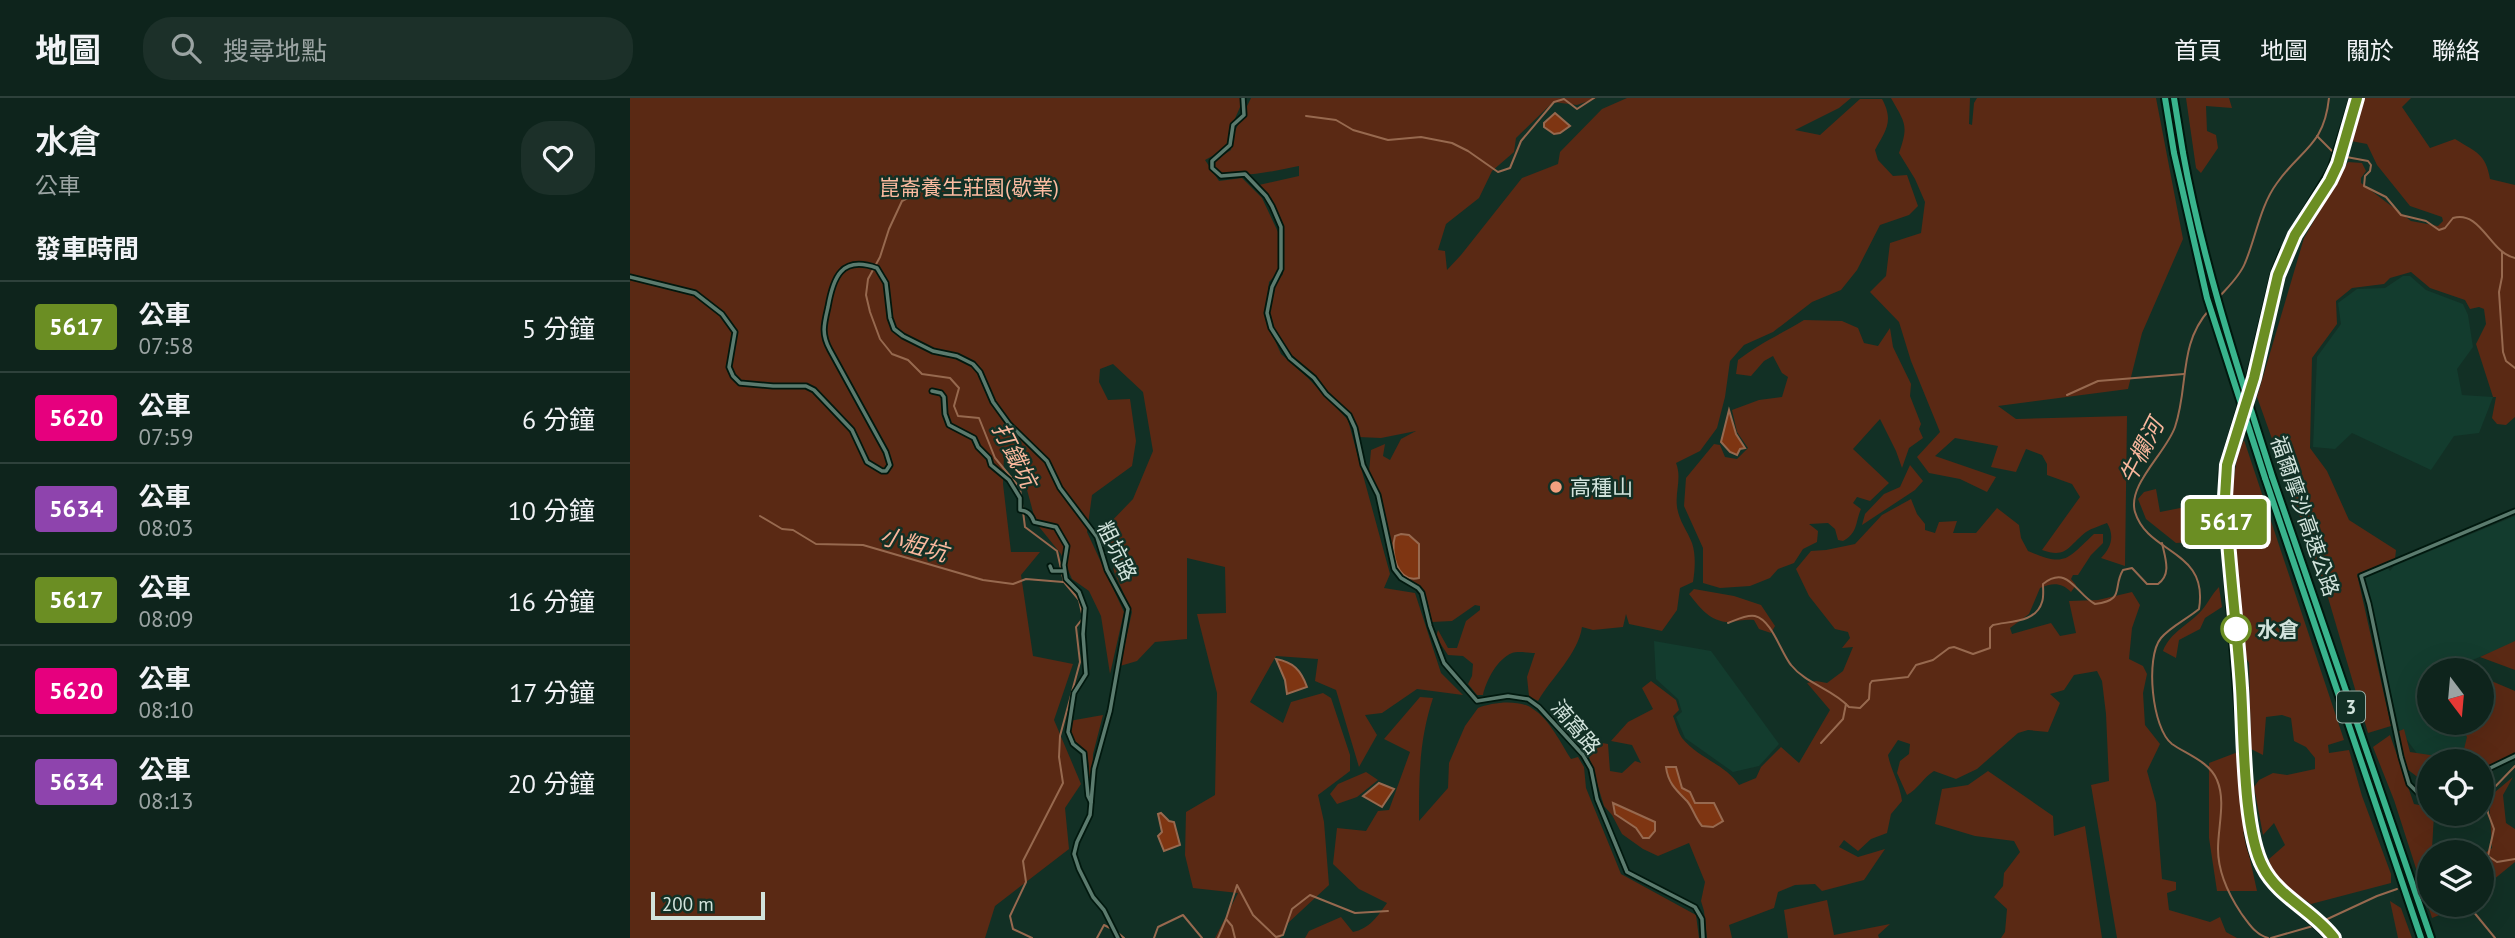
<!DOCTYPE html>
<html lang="zh-TW">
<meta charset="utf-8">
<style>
:root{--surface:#0e241c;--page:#1c3029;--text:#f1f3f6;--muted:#9ba4a3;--line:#2e413b}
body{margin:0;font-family:"PT Sans","Noto Sans TC",sans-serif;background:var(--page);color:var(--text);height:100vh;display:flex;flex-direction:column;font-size:26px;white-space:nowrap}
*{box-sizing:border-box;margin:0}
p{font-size:23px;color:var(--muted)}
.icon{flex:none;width:38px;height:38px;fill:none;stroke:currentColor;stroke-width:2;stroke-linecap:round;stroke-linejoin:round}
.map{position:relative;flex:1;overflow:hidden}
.sheet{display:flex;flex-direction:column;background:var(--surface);width:630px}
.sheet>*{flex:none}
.badge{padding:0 14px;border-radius:5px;font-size:24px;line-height:46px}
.needle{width:46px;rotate:164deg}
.buttons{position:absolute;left:1787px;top:560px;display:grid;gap:14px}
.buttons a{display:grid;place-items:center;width:77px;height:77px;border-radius:50%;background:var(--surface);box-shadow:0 7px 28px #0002,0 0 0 2px var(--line);font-size:35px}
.scale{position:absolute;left:21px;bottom:18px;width:114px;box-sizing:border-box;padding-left:7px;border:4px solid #d2e3dc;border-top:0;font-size:19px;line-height:24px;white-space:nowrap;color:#d2e3dc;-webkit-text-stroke:5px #123025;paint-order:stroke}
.map>.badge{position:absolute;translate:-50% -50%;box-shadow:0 0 0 4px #fff}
h2{padding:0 35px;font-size:26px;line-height:63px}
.round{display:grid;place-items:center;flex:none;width:74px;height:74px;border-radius:28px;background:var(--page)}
.headline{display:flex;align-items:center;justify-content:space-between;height:119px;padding:0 35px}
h1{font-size:33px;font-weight:600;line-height:52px}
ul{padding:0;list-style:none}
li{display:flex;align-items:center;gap:21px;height:91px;padding:0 35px;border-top:2px solid var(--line)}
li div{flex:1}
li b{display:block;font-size:26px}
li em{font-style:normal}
li .badge{min-width:77px;font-weight:700;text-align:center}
header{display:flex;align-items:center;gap:42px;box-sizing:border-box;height:98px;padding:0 35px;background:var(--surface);border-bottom:2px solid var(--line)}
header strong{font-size:33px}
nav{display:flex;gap:38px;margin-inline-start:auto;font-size:24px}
.search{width:490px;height:63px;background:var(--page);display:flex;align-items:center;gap:18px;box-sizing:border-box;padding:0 24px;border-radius:28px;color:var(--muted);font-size:26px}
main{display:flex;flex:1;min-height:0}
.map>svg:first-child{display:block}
</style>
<header>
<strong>地圖</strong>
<div class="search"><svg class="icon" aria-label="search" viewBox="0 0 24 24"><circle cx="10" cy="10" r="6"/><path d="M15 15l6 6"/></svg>搜尋地點</div>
<nav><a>首頁</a><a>地圖</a><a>關於</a><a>聯絡</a></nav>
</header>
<main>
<section class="sheet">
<div class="headline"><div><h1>水倉</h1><p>公車</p></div><a class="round"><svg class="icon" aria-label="heart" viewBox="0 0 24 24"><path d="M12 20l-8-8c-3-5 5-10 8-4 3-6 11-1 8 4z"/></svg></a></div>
<h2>發車時間</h2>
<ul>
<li><span class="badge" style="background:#6b8e23;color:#fff">5617</span><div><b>公車</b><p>07:58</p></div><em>5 分鐘</em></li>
<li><span class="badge" style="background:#e6007e;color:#fff">5620</span><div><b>公車</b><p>07:59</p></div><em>6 分鐘</em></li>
<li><span class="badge" style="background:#8e44ad;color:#fff">5634</span><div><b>公車</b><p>08:03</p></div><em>10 分鐘</em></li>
<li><span class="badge" style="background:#6b8e23;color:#fff">5617</span><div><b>公車</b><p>08:09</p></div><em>16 分鐘</em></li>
<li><span class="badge" style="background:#e6007e;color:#fff">5620</span><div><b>公車</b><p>08:10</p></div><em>17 分鐘</em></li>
<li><span class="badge" style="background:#8e44ad;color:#fff">5634</span><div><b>公車</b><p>08:13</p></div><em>20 分鐘</em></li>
</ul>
</section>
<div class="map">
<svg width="1885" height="840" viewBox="0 0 1885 840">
<rect width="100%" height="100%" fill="#123025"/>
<!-- built -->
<g fill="#133c2e">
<polygon points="1773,178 1780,178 1796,192 1833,206 1838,217 1843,249 1827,271 1832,297 1863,299 1849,335 1824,338 1801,372 1722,335 1705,351 1683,349 1687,259 1711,226 1708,205 1727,191 1755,190"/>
<polygon points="1885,418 1885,545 1817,572 1799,572 1799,625 1835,625 1843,636 1832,660 1791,661 1769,631 1735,480 1758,470 1760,473 1764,468"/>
<polygon points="1024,543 1081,553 1149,646 1129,668 1103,674 1055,640 1046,619 1052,614 1048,601 1026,581"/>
</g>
<!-- green -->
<g fill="#5a2914">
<polygon points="0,0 614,0 600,32 597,50 575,62 589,83 612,80 632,100 648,134 648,174 639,184 635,220 651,256 677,279 718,322 760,476 754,490 785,495 811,575 833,597 787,591 752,615 735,617 747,637 729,669 706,592 685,583 688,561 646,558 620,604 653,625 661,604 693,595 701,600 720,657 720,673 688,697 694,724 699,787 658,825 650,840 585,840 608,795 563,790 555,757 556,714 585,697 587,595 567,516 596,515 595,469 557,460 557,541 525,544 507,563 490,568 502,514 484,474 477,428 503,401 523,353 513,294 483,266 470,271 469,284 478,302 500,301 506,343 502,368 462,397 457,434 494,514 480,576 471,518 459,493 442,481 431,456 406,425 396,388 374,356 373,386 381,454 410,454 391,477 403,558 443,566 424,622 451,686 435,710 439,751 365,808 355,840 0,840"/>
<path d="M621,0h346l-20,7 -24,-3 -37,36 -2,14 -22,19 -13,27 -33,26 -8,26 7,1 2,19 14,-15 61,-77 36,-14 2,-12 42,-43 25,-11h224l-12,10 -44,22 25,5 40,-36h22c12,22 4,31 -7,51l3,10 15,16 14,-1 11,31 -9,9 -29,10 -23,45 -16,20 -29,12 -39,30 -29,13 -14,16 -5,36 -8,31 -17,23 -24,12c6,15 -1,28 1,44 2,14 10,23 15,36 4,12 3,26 1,39l-13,6 -3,22 -15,21 -33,-7 -3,-10 -3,13 -30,3 -11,-3c-4,27 -30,50 -44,74l-9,-5 -2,-19 8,-24c-6,0 -17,-2 -23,0 -15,6 -26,28 -29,42h-6l-9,-11 4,-8 1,-12 -10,-8 -15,-1 -12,-18 2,-7 10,18h9l9,-27 14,-11v-4l-5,-1 -23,16 -20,1 -5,-22 -8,-15 -19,-9 -4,-8 -9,-34 -4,-28 -14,-34 2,-22 14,-6 -2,12 7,4 11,-21 15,-8 -35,7 -23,-1 -7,-23 -21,-19 -10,-14 -36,-33 -14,-28 -1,-10 4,-22 10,-14 -1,-45 -10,-27 -13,-17 40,-9v-10c-23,4 -61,15 -84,4l-1,-9 17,-11 2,-15z"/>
<path d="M1261,0h79l-1,26 3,1 2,-22 3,-5h179l27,141 -41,94 -14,56 -130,17 18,13 111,-3 -2,150 -24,-8c10,-10 14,-22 6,-35 -7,3 -15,5 -21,9 -18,14 -19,27 -44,18l38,-53 -8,-13 -25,-9v-11l-5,-9 -16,-6 -10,23 -25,-5 7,-21 -43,-8 -20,18 61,21 -9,15 -27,-13 -31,-6 -12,-16 23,-25 -29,-71 -12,-39 -29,-30 16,-16 4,-33 31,-10 4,-31 -10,-23 -16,-26c10,-28 6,-30 -8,-55z"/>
<polygon points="1556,0 1599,0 1602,10 1576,8 1577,33 1586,37 1588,50 1571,75 1566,70"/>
<path d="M1734,0h47l-9,9 28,41 25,-9c21,13 31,15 35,40l25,6v232l-9,8 -9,-1 -5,-6 4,-21h-3l-17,-53 10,-20 -2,-15 -5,-2 -9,2 -5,-9 -35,-12 -19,-16 -21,6 -6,6 -32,4 -16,13 1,23 -25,34 -2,90 17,23 22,49 47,30 -1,9 -38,15 34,152 -23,7 -44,-149 -67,-187 47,-159 44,-76 14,1 4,8 -5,7v5l50,38 27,5 5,-5 -1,-4 -32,-11 -33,-41 -10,-21 -16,-3z"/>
<path d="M1174,222l38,1 16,7 6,15 14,3 12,-18 3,19 18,37 -1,12 11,28 -2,5 4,9 -14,10 -7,20 -6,-17 -16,-32 -27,30 36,34 -19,18 -13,-4 -4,6 8,6c-6,14 -3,24 -18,32l-5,-1 -3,-11 -7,-6 -19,1 9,7 -1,11 -14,7 -9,14 -16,6 -8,9 -20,8 -30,2 -17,-5v-35l-19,-42 2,-28 28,-34 6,1 5,12 12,2 11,-11 -11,-16 -5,-22 27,-10 23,-3 6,-20 -6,-4 -9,-17 -9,5 -13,15 -15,-2 2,-14c22,-17 43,-26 66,-40z"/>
<path d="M1614,342l100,300 -16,5 1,8 20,-3 13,46 29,78v9l-80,21c-16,-12 -38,-23 -42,-45l16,-14 -11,-22 -11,12 -9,-48 5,-7 14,-7 14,2 28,-6v-11l-9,-11 -12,-6 -3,-23 -9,-3 -16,2 -3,38 -12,-6 -2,-86 -5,-9c-5,-54 -24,-168 0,-214z"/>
<polygon points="1280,367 1293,383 1285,392 1232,427 1235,416 1254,396 1270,389"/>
<polygon points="1526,391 1530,414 1586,403 1586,413 1568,422 1568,435 1589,433 1588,442 1546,445 1516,421 1508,401 1514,394"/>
<path d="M1281,401l6,15 8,10v6l10,3 4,-11 18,-1 -4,12h23l21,-25 22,17 2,13 7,13c38,16 38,9 66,-17h9v9l-12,12 -13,20h-5l-2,4 5,6 -5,7c-10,-10 -19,-9 -31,-4l-11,26 -19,14 2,6 39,-11 9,13 16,-3 -7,-32 29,-1 34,-8 8,13 -8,23 -3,31 14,7 4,8 -4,19 2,32 15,19 -13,27 9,32 6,76 14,3v8l-9,3 2,17 41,12 10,-5 6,15 11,6h-120l-26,-153 18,-4 -3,-67 -4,-33 -5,-10 -23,4 -10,15 -14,4 10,9 -12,29 -20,-2 -10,3 -41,36 -21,10 -22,-8c-11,7 -16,18 -27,24l-10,-22 3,-12 9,-7 1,-10 -12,-4 -10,15c3,16 12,29 14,46l-11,13 -4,19 -16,6 -13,12 -14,-11 -5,7 19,10 27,-8 -21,31 -42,11 -7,-7 -20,1 -17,7 -4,16 -45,17 3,13h-25l-3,-27 -3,-10 4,-19 -16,-39 -31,13 -15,-7 -21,-15 -10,-19 -8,-9 -15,-49 -9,-12 11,-4 17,3 2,27 12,2 13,-12 6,2 -9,-18 -21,-4 17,-19 25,-13 -11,-21 9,-7 25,19 3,10 -6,6c3,7 5,16 9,22 16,20 43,26 57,47l17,-7 5,-11 20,-20 18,16 31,-53 -23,-27 9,-2 11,2 16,-12 10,-24 -11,1 8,-10 -2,-6 -13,-3 -26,-33 -13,-27 15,-18 15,-1 29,-6 27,-29z"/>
<path d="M1589,489l3,20 -17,11 -5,11 -21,11 -3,18 -13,-7c7,-19 26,-26 39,-41 6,-7 10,-16 17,-23z"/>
<path d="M1064,491l40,7 27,9 14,21 -4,7 -12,-4 -5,-9c-9,-1 -15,1 -23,2 -20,1 -31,-14 -42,-28z"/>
<polygon points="1885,543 1885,572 1850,559"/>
<polygon points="1852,579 1885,593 1885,659 1852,673 1852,663 1799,663 1799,683 1794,684 1777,671 1767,634 1774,631 1780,654 1820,660 1833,655 1837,639 1828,625 1852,625"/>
<path d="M790,599l13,1c-14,42 -14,79 -14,123l29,-33 1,-25 16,-37 13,-18c14,-6 42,-9 55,1 17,11 27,33 38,50l7,-2 6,10 2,21 35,86 75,41 3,23h-394l4,-7 32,-14 12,15c16,-3 25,-16 34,-29l-28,-14 -26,-25 4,-36 29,3 12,-20 11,-1 21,-58 -26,-13z"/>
<path d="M473,617l-10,39 -1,37 -3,2c-2,-12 2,-27 -3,-39 -7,-16 -18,-8 -17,-33z"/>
<polygon points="1760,637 1784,706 1799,709 1799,716 1804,716 1802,751 1815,754 1799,754 1799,807 1834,807 1802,820 1764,702 1743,649"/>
<polygon points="1608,654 1618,752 1627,793 1587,793 1579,740 1579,665"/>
<polygon points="1358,673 1423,718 1424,738 1455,728 1472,840 1371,840 1375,834 1377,811 1364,799 1373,788 1374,775 1390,754 1384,743 1345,738 1305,726 1312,691 1338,687"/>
<polygon points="736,674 748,682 727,699 707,706 700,696 708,686"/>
<polygon points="1883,679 1873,697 1876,725 1885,731 1885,764 1852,791 1852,757 1862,750 1859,699"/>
<polygon points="1197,802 1204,837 1260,826 1248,837 1249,840 1158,840 1154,812"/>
<polygon points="1760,803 1771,810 1782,840 1768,840"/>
</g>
<!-- water -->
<g fill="#7e3512" stroke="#97694f" stroke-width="2">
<polygon points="925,15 940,28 930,35 924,36 914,29 914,25"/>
<polygon points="1099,312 1106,336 1115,350 1110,351 1107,357 1100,354 1091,344"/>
<path d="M771,436l8,1 10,9v34c-22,6 -29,-26 -24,-42z"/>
<path d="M646,561c17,3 25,11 31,28l-20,7 -2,-14z"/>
<path d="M1036,669h10l6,21 8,4 5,11h19l9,18 -10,6 -11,-1c-7,-8 -9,-18 -15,-25 -11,-11 -19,-18 -21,-34z"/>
<polygon points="749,685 764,691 752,709 733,698"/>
<polygon points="983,705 1025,724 1025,733 1019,740 1013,740 1006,730 985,716"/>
<polygon points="531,715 539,723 544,724 550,747 534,753 528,738 532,734 528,716"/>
</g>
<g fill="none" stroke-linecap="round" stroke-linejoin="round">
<!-- stream -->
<g stroke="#97694f" stroke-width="2">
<polyline points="676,18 706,22 723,32 758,42 791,39 822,45 838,53 868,74 880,70 891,43 924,4 934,1 947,11 964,0"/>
<polyline points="1687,38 1703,54"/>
<path d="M1711,58l27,5 3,4 -1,6 -5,5 -1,10 22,11 15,18 25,6 13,9 6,-2 8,-10c28,-8 37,35 62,40"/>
<polyline points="291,93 272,103 259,131 250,159 238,181 236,197 240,214 250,241 262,256 278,262 292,276 320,280 329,290 324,308 328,318 349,320 365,360 390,390 395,429 427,453 434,484 449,502 453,520 446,529 450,564 430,638 429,659 433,685 393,763 396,784 380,818 383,831 402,840"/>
<polyline points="1872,154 1872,179 1869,194 1873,254 1876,263 1885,270"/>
<path d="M1589,199c9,-10 21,-21 26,-34 11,-26 15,-57 32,-80 24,-34 47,-37 52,-85"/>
<path d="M1579,212c-31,35 -20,76 -34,117 -9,26 -48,58 -40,85 13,43 74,37 64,97 -12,10 -29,18 -38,29 -16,19 -9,91 11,106 14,10 38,18 45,36 9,21 1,46 1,69 0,22 11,46 23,64 8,11 14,21 27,25"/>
<polyline points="1437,297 1468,283 1554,276"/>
<polyline points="130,418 152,431 163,432 186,446 233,447 353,482 383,486 396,481 433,484"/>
<path d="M1098,525c8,-3 19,-9 27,-7 17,4 26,37 36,49 15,19 42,24 58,42l11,1 9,-9 1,-15 2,-3 36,-4 8,-12 17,-5 16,-12 5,-1 19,7 17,-6v-20l3,-3c16,-4 43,-2 49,-23 2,-5 1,-12 1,-18 25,-20 33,10 52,20 31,-4 17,-16 28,-34l9,-2 15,16h11c14,-10 7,-26 4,-41"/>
<polyline points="1191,645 1213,621 1216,606"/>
<polyline points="1852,758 1858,758 1867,764 1885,761"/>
<polyline points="1858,758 1864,731 1858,715 1857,700 1860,694 1885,668"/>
<polyline points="1852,770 1852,778"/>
<polyline points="1788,784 1799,781"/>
<polyline points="1838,807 1865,840"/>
<polyline points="596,821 607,787 623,817 646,839 653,837 662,811 680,797 725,815 758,813"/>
<polyline points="1691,824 1747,798 1767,791"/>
<polyline points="487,834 494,840"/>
<polyline points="467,840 474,827 482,831"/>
<polyline points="524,840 528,829 553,817 572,840"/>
<polyline points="588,840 596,821 602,828 605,840"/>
<polyline points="1641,840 1683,828"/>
</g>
<!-- minor casing -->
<g stroke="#00180e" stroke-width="7">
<g id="minor">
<polyline points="613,0 614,17 603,27 600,47 582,63 582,70 591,78 615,76 636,98 642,108 651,129 651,171 642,189 637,215 641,230 660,260 684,280 696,296 719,317 725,330 733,367 748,397 764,471 771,480 788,490 792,495 800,528 814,565 847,603 878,598 898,601 909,609 953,657 961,671 967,701 997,774 1065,809 1072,821 1073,840"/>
<path d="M0,179l65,16 27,21 13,18 -6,35 4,9 7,7 33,3h33l8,4 38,40 15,32 15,9h4l4,-6 -4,-13 -56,-102c-9,-16 -6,-26 -2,-43 5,-29 13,-52 49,-39l9,15 4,35 4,11 9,7 30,15 24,5 16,8 7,8 13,30 16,22 38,37 13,27 37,49 10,33 21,39 -18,102 -16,58 -4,46 -13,27 -3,12 5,15 14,28 11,13 14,28"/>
<path d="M302,293l9,2 3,4 1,17 4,11 25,13 4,9 11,11 2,7 18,15 11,18v12c8,1 11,4 14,12l22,5 11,19 -3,19 2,14 13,13 6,16 -2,26 3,40 -12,19 -6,39 5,12 11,9 4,43 3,6"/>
<polyline points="420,468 422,473 434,473"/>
<polyline points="1852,674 1885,658"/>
<polyline points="1799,697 1788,695 1779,686 1771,659 1739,506 1731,478 1885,413"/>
</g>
</g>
<!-- major casing -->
<g stroke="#00180e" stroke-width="9">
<g id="major">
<polyline points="1659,141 1701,71 1723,0"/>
<polyline points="1593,425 1592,375 1595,361 1620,278 1644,176 1653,153"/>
<polyline points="1596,463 1611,652"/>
<path d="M1618,735c9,58 46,66 81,105"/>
<path d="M1704,840c-20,-27 -56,-41 -72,-71 -19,-37 -18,-133 -21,-179 -5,-63 -13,-127 -16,-191l2,-32 27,-87 24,-103 17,-40 35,-54 8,-17 19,-66"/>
</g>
</g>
<!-- highway casing -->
<g stroke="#00180e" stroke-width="10">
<g id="highway">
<polyline points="1535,0 1544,55"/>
<polyline points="1544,0 1553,55"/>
<polyline points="1642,378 1801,840"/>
<polyline points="1635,380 1791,840"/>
</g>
</g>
<!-- minor -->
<use href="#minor" stroke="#5b7b6e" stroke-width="3.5"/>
<!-- major -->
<use href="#major" stroke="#479d81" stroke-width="5"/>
<!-- highway -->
<use href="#highway" stroke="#39b48d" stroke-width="6"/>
<!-- highway-bridge casing -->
<g stroke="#00180e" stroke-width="10" stroke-linecap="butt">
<g id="highway-bridge">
<polyline points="1544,55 1577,200 1635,380"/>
<path d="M1553,55c20,110 55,216 89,323"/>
</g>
</g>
<!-- highway-bridge -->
<use href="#highway-bridge" stroke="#39b48d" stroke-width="6"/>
</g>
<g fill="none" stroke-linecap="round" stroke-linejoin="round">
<!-- line casing -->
<g stroke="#fff" stroke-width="16">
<path id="line" d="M1704,840c-20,-27 -56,-41 -71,-71 -20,-37 -19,-133 -22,-179 -4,-63 -13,-127 -16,-191l2,-32 27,-87 24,-103 17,-40 35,-54 8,-17 19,-66"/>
</g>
<!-- line -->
<use href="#line" stroke="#6b8e23" stroke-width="10"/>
</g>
<!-- markers -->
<circle fill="#f2a07f" stroke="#123025" stroke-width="2.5" cx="926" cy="389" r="7"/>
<circle fill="#fff" stroke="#6b8e23" stroke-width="3.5" cx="1606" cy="531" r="14"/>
<g text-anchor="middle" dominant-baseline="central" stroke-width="5" stroke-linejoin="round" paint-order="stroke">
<!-- shield labels -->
<rect fill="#123025" stroke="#98ada5" stroke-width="2" x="1707" y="593.5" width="28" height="31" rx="5"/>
<g font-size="19" font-weight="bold" fill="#d2e3dc">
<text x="1721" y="609">3</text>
</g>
<!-- park labels -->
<g font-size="21" fill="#fcbba0" stroke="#123025">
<text x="339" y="89">崑崙養生莊園(歇業)</text>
</g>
<!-- poi labels -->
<g font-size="21" fill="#d2e3dc" stroke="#123025" text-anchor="start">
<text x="940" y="389">高種山</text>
</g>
<!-- street labels -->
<g font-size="21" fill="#d2e3dc" stroke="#123025">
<text transform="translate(1675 418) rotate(71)">福爾摩沙高速公路</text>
<text transform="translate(487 453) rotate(64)">粗坑路</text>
<text transform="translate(946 629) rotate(50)">湳窩路</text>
</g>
<!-- stop labels -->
<g font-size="21" font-weight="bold" fill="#d2e3dc" stroke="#123025" text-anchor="start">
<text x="1627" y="531">水倉</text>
</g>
<!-- water labels -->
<g font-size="23" font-style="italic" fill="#f9b79d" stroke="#123025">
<text transform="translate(1511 353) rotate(-63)">牛欄河</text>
<text transform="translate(385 357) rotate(63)">打鐵坑</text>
<text transform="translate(284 446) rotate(16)">小粗坑</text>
</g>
</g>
</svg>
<div class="buttons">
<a><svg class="needle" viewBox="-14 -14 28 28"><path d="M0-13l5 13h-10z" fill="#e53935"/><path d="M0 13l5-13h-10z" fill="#9ba4a3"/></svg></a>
<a><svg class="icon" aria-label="locate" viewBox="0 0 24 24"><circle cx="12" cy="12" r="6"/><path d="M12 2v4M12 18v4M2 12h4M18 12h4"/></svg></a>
<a><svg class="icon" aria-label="layers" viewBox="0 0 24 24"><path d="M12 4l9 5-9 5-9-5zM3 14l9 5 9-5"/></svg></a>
</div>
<div class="scale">200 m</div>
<b class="badge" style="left:1596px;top:424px;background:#6b8e23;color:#fff">5617</b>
</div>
</main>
